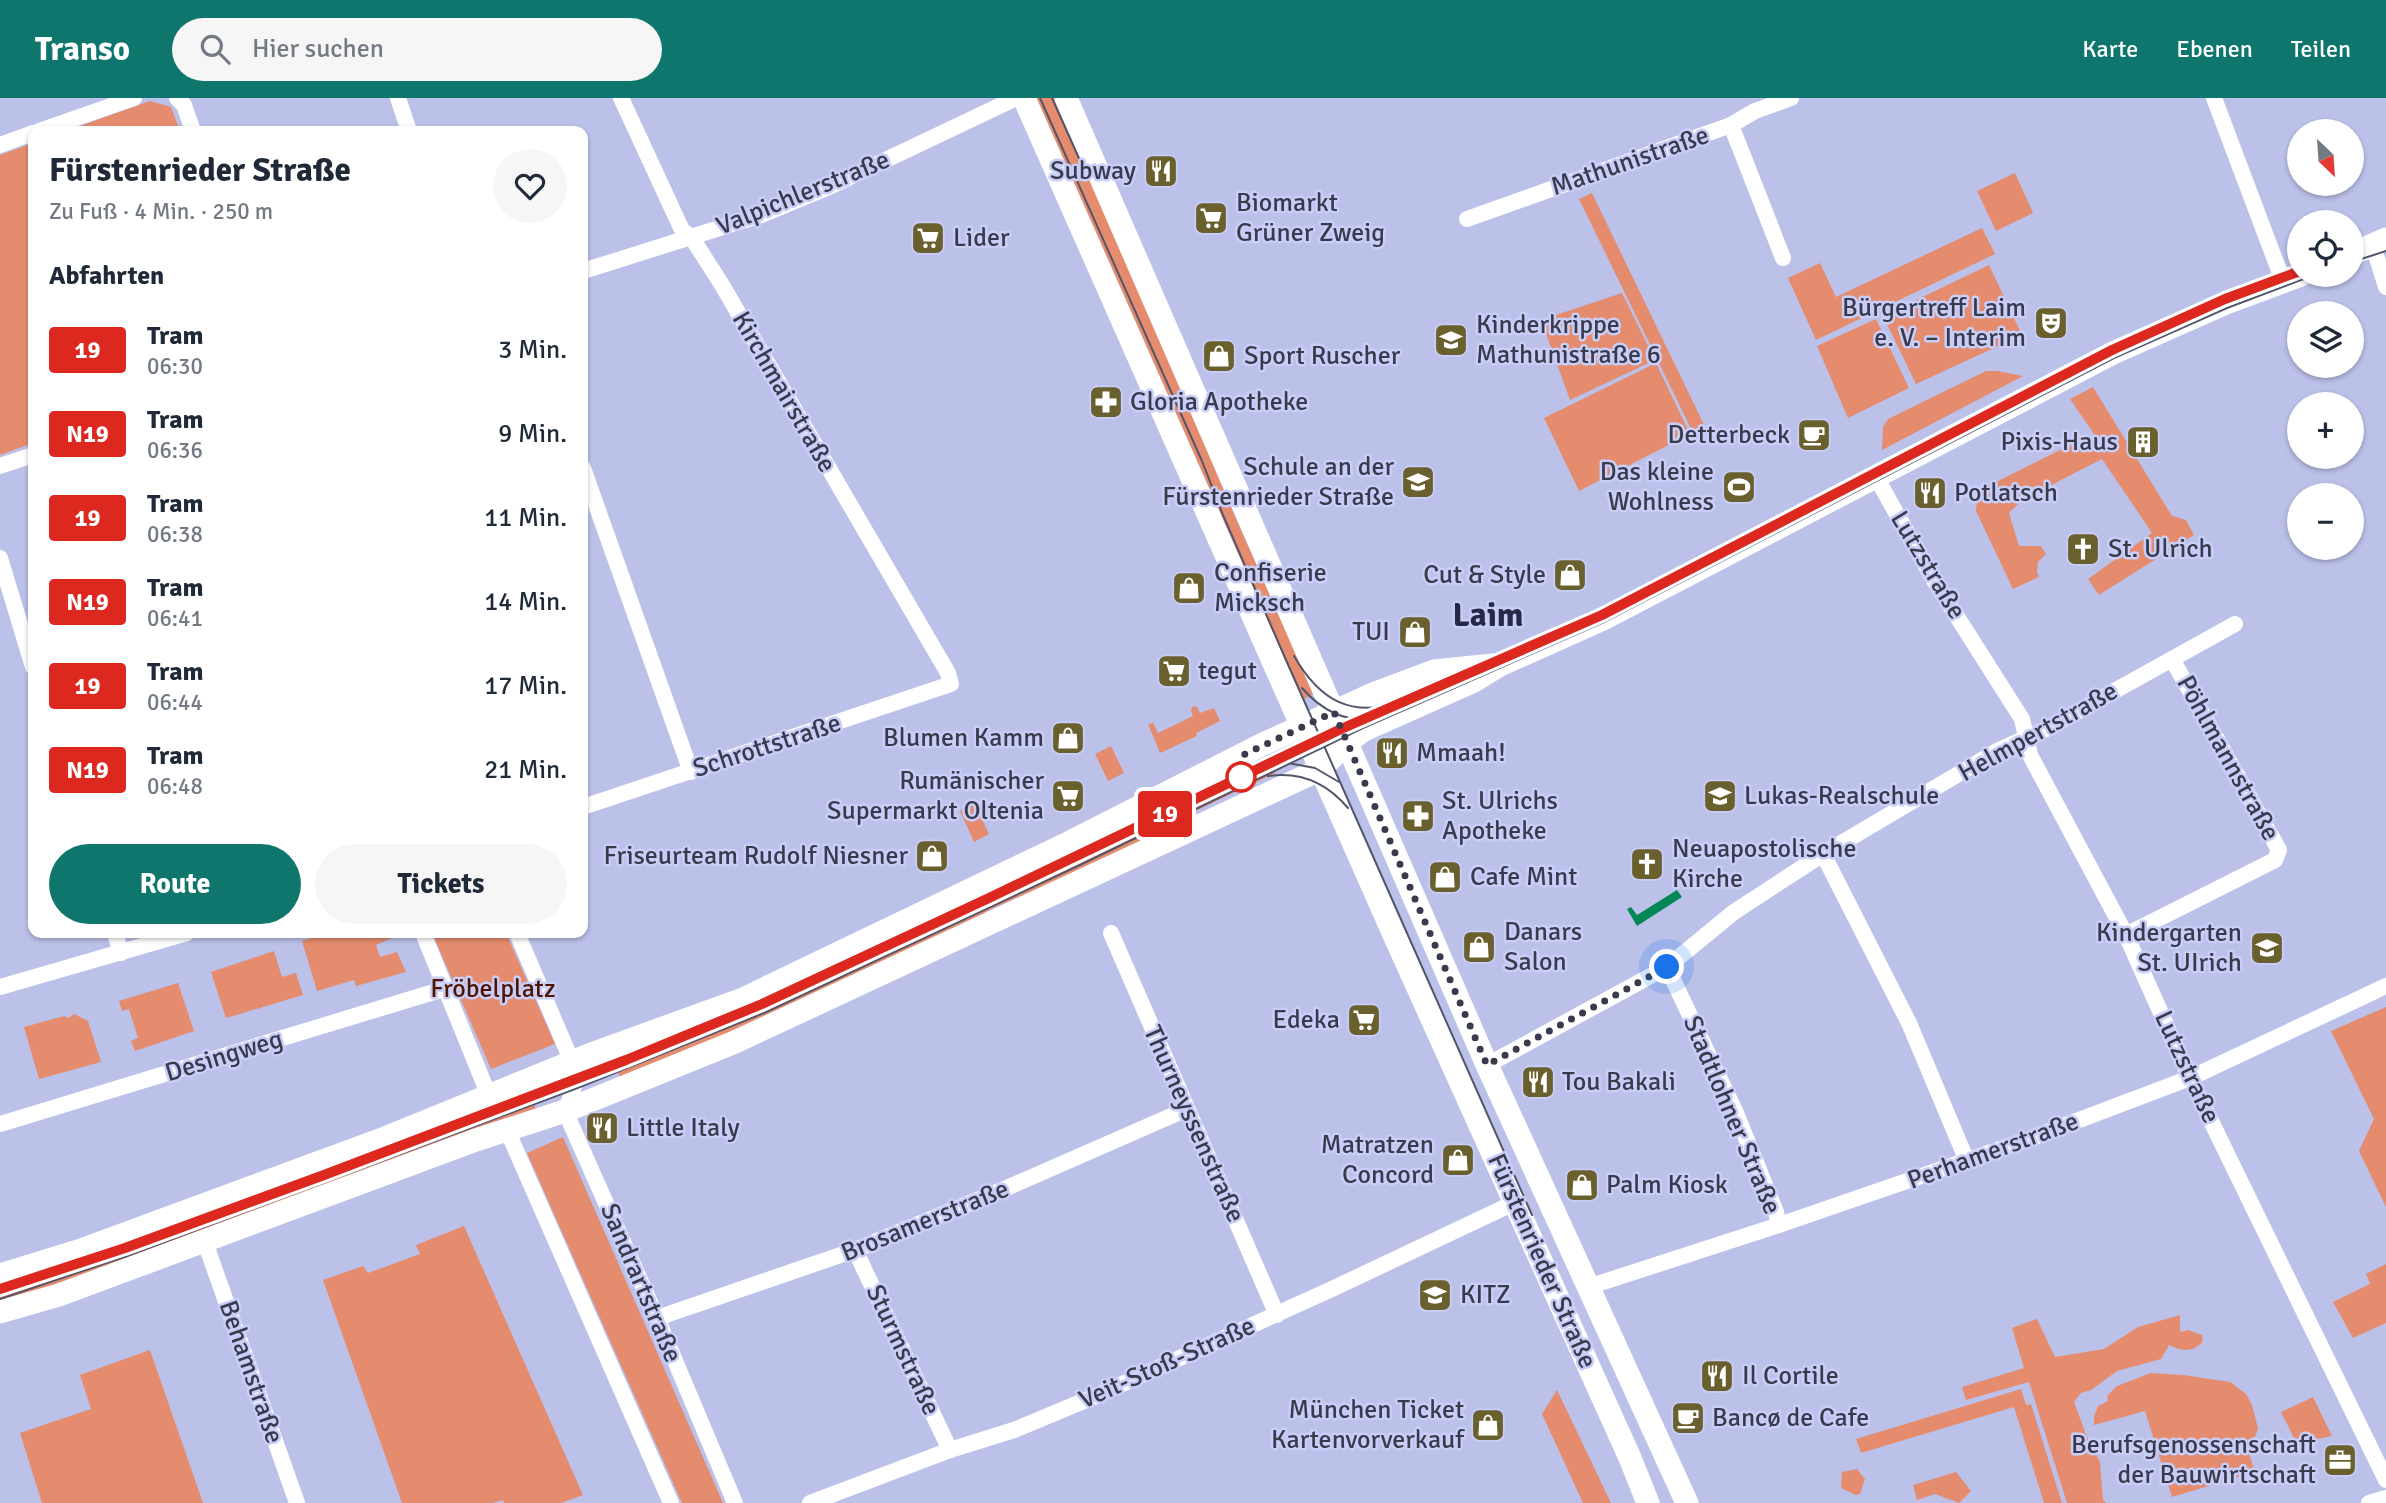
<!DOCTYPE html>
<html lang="de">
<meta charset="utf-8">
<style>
:root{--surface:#fff;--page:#f6f6f7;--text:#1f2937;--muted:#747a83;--accent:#0f766e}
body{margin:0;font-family:Signika,sans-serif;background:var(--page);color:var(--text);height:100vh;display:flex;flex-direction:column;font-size:26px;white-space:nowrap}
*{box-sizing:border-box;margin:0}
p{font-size:23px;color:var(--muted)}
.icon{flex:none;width:38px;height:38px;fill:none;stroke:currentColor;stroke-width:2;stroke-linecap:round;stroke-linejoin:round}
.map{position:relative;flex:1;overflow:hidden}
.sheet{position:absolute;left:28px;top:28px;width:560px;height:812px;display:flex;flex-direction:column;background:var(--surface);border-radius:14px;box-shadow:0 2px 5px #0004}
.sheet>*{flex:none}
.badge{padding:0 14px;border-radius:5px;font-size:24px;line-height:46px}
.needle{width:46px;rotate:155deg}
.buttons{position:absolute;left:2287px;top:21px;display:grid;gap:14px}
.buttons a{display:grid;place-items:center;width:77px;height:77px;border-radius:50%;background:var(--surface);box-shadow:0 2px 5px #0004;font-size:35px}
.you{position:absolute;width:35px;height:35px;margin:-18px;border:5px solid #fff;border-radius:50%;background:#1a73e8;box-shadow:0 0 0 10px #1a73e833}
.map>.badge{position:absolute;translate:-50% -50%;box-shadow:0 0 0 4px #fff}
h2{padding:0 21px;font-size:26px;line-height:63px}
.round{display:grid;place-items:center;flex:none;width:74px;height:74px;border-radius:37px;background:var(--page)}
.head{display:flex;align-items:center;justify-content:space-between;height:119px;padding:0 21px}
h1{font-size:33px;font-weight:700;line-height:52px}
.primary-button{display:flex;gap:14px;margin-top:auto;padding:14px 21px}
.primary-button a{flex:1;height:80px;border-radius:42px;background:var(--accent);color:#fff;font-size:28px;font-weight:700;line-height:80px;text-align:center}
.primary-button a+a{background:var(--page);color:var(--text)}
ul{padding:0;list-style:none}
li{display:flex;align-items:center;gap:21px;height:84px;padding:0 21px}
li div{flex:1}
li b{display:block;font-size:26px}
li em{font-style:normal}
li .badge{min-width:77px;font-weight:700;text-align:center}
header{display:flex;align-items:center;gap:42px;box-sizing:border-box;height:98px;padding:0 35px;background:var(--accent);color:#fff}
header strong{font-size:33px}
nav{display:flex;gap:38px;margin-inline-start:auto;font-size:24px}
.search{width:490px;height:63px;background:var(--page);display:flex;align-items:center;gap:18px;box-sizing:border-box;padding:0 24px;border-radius:38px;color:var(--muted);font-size:26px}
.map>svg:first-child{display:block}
</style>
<header>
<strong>Transo</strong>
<div class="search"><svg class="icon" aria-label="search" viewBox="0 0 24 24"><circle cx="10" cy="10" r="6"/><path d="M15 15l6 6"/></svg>Hier suchen</div>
<nav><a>Karte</a><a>Ebenen</a><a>Teilen</a></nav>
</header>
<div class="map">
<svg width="2386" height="1405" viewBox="0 0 2386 1405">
<rect width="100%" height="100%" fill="#bcc1ea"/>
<!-- green -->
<g fill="#e58c6e">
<polygon points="1033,0 1057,0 1233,414 1314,596 1302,602 1222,419"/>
<polygon points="150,3 171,9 180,33 66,33"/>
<polygon points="33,45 33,345 0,357 0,57"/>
<polygon points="2015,75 2033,115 1996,133 1977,93"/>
<polygon points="1592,95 1708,335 1696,341 1579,101"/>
<polygon points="1982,130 1995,156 1816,242 1788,180 1820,165 1836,199"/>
<polygon points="1989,167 2022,237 1916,286 1883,218"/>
<polygon points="1622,195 1655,262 1570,302 1541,222"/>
<polygon points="1876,221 1909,290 1848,320 1817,248"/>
<polygon points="1656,265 1690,336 1579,393 1544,320"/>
<polygon points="1986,273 1998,273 2023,278 1882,352 1883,329 1888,321"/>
<polygon points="2093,289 2172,418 2186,422 2194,437 2099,497 2088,481 2152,435 2102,361 2022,402 2009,415 2019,448 2041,448 2046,456 2038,464 2037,474 2039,479 2013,491 1976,413 1978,393 2066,349 2096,339 2070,301"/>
<polygon points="1193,608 1197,609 1200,615 1214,610 1220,623 1196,635 1197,638 1160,655 1148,626 1153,625 1158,635 1193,618 1191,612"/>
<polygon points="1111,648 1124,675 1108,683 1095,656"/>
<polygon points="1270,663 1275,675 1172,724 1175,731 991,811 984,815 982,819 622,984 612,958 964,803 968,807 988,797 986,793 1163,705 1167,711"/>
<polygon points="975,706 989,736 974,744 960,713"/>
<polygon points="328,835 334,835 336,840 352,835 389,835 392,840 376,847 380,859 397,854 406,874 356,888 354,882 317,893 302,843"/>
<polygon points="432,835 506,835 555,946 491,971"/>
<polygon points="274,853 282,879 296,875 303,897 226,920 211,874"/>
<polygon points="178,885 194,933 135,953 131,943 138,940 129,911 122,913 119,903"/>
<polygon points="2386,909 2386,1109 2359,1053 2374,1021 2331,933"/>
<polygon points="74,916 88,923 101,964 39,981 24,929 64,918 69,920"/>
<polygon points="528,992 537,1013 105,1170 0,1205 0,1187"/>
<polygon points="563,1039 723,1405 682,1405 527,1055"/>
<polygon points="464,1128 583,1397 561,1405 504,1405 503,1402 493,1405 402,1405 323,1182 363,1168 368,1175 420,1156 416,1147"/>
<polygon points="2386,1166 2386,1225 2353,1240 2333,1204 2370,1186 2366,1176"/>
<path d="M2180,1217v17l8,-2 14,5 1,6c-9,12 -22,10 -34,4l-8,14 -44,12 -26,19 -10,3 -7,9 13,35 13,25 3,38 3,3h-39l-38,-121 -63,18 -4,-13 62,-19 -12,-40 25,-9 18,38 49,-8 34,-22z"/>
<polygon points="150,1252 203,1405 42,1405 20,1335 91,1311 80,1277"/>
<polygon points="2151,1275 2183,1277 2230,1284 2246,1296 2252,1307 2258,1330 2249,1356 2255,1374 2172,1399 2145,1313 2094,1327 2094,1318 2098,1308 2108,1303 2107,1298 2117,1288"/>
<polygon points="2021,1291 2026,1307 2031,1306 2062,1405 2044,1405 2014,1309 1861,1355 1856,1341"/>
<polygon points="1557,1292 1611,1405 1583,1405 1542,1316"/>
<polygon points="2313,1299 2332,1338 2307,1343 2299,1350 2281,1314"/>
<polygon points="1857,1371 1865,1381 1860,1396 1856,1397 1841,1390 1842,1374"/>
<polygon points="1956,1374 1971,1393 1959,1405 1935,1396 1917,1402 1913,1387"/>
</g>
<!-- water -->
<polygon fill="#048756" points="1677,792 1682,799 1637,828 1627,811 1631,809 1637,817"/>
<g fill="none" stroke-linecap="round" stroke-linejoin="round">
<!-- street -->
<g stroke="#fff" stroke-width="16">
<polyline points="177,0 184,7 193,33"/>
<polyline points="398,0 409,33"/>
<polyline points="2214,0 2283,183"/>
<polyline points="1731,27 1783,160"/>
<polyline points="39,33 134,0"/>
<polyline points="0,47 33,35"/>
<polyline points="1467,121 1731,27 1755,13 1791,0"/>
<polyline points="2377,160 2386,189"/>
<polyline points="583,173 761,117 831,88 1016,0"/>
<polyline points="0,368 33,357"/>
<polyline points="583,370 691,674"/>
<polyline points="1876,379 1935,484 2022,621 2030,657 2126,837 2190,980 2386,1382"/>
<polyline points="0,460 33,569"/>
<polyline points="583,709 951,586 948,575 722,187 692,140 682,132 621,0"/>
<polyline points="1823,756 1909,925 1967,1063"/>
<polyline points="115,835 121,855"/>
<polyline points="423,835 489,998"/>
<path d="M517,835l55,129c5,22 2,28 -7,49l92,207 78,185"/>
<polyline points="1111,835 1277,1217"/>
<polyline points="2126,837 2275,762 2279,752 2172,561"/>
<polyline points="1667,869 1736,1015 1776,1114 1779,1127"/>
<polyline points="0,889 187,835"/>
<polyline points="1487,967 1667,869 1734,814 1823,756 1999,652 2046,631 2235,526"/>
<polyline points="0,1026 447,890"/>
<polyline points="507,1032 671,1405"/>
<polyline points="205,1144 297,1405"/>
<polyline points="855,1152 950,1352"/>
<polyline points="1588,1189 1779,1127 2029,1041 2190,980 2386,888"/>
<polyline points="657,1220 855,1152 1002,1092 1187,1011"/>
<polyline points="810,1405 950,1352 1014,1332 1098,1297 1332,1191 1516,1104"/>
<polyline points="2369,1405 2386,1400"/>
</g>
<!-- secondary -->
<g stroke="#fff" stroke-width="23">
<polyline points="1024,0 1395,839 1630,1360 1648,1405"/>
<polyline points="1066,0 1487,967 1687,1405"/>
<polyline points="2352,156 2386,141"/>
<polyline points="0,1177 81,1152 385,1040 594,955 743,901 1070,744 1263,646 1373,596 1434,573 1493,567"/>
<polyline points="0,1214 59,1197 476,1042 565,1013 735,944 1321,671 1346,645 1364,632 1474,583 1500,567 1603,521 2113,255 2226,205 2301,177"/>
</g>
<!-- tram -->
<g stroke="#53556b" stroke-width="2">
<polyline points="1040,0 1202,363 1223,417 1286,562 1532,1117"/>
<polyline points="1052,0 1082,67"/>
<polyline points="2352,164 2386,153"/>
<path d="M1294,558c26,45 57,62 108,46"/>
<path d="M1302,590c19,22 45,36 74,30"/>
<polyline points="1288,665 1315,670 1339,684"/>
<path d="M1268,678c33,-5 59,7 80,32"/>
<polyline points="0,1201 127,1158 325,1084 575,991 764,915 1080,767 1363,630 1604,524 2114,260 2227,210 2314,177"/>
</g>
</g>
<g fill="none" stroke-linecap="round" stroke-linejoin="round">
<!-- line casing -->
<g stroke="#fff" stroke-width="16">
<polyline id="line" points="0,1191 125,1150 324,1077 626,962 762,906 989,800 1341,631 1602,517 2112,252 2225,201 2300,173"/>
</g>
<!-- line -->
<use href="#line" stroke="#dc281e" stroke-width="10"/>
<!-- walk -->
<polyline stroke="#393b4c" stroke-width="7" stroke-dasharray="0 12.6" points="1241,679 1241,658 1334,614 1487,967 1667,869"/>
</g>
<!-- icons -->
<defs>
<g id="restaurant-square" transform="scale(1.75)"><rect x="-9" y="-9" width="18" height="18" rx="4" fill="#6a602d" stroke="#c8cef8"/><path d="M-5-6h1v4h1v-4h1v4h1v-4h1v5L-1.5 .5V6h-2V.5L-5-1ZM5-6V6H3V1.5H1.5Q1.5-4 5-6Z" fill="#fff"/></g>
<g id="supermarket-square" transform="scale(1.75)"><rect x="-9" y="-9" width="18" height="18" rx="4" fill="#6a602d" stroke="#c8cef8"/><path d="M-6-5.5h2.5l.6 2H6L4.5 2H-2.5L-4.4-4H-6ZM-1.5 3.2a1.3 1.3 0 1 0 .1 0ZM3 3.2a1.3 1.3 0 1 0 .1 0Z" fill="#fff"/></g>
<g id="theatre-square" transform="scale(1.75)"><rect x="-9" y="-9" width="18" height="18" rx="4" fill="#6a602d" stroke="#c8cef8"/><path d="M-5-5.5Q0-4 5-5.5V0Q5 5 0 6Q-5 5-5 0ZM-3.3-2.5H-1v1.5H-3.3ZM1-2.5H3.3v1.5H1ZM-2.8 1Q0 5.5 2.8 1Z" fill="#fff"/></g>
<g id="school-square" transform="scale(1.75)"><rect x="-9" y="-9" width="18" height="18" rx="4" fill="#6a602d" stroke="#c8cef8"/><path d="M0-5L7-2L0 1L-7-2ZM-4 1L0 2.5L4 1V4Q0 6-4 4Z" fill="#fff"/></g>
<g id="shop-square" transform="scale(1.75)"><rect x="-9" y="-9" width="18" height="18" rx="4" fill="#6a602d" stroke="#c8cef8"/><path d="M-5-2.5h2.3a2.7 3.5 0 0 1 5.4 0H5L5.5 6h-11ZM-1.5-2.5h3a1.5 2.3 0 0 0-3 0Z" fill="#fff"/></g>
<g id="pharmacy-square" transform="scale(1.75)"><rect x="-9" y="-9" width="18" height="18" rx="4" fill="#6a602d" stroke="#c8cef8"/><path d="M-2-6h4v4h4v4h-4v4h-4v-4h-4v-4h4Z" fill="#fff"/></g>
<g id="cafe-square" transform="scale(1.75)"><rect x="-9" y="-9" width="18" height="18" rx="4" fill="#6a602d" stroke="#c8cef8"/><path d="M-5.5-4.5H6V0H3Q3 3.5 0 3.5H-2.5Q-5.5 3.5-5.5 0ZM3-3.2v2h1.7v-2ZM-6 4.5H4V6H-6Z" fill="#fff"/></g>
<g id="building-square" transform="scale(1.75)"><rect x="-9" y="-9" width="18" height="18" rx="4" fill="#6a602d" stroke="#c8cef8"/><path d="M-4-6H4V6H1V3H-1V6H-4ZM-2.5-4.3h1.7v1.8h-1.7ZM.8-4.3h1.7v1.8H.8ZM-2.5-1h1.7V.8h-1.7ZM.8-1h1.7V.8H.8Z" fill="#fff"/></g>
<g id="stadium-square" transform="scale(1.75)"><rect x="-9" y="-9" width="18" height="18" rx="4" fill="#6a602d" stroke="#c8cef8"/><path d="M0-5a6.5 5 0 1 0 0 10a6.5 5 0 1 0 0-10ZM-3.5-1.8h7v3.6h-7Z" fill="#fff"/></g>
<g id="church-square" transform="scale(1.75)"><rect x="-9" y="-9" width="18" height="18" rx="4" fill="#6a602d" stroke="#c8cef8"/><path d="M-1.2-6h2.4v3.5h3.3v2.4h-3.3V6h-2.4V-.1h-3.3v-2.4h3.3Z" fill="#fff"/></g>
<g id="office-square" transform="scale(1.75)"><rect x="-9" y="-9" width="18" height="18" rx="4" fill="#6a602d" stroke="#c8cef8"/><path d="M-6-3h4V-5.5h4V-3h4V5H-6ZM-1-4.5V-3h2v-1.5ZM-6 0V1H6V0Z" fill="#fff"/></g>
</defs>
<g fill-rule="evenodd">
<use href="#restaurant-square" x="1161" y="73"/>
<use href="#supermarket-square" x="1211" y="120"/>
<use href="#supermarket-square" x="928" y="140"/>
<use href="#theatre-square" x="2051" y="225"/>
<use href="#school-square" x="1451" y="242"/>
<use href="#shop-square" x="1219" y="258"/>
<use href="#pharmacy-square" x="1106" y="304"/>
<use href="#cafe-square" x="1814" y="337"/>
<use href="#building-square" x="2143" y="344"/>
<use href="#school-square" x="1418" y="384"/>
<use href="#stadium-square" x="1739" y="389"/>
<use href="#restaurant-square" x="1930" y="395"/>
<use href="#church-square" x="2083" y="451"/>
<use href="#shop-square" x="1570" y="477"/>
<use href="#shop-square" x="1189" y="490"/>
<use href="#shop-square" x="1415" y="534"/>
<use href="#supermarket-square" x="1174" y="573"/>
<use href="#shop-square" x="1068" y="640"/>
<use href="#restaurant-square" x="1392" y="655"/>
<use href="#supermarket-square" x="1068" y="698"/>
<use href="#school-square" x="1720" y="698"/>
<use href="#pharmacy-square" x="1418" y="718"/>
<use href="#shop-square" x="932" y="758"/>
<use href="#church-square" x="1647" y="766"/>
<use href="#shop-square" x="1445" y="779"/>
<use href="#shop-square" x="1479" y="849"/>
<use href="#school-square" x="2267" y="850"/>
<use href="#supermarket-square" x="1364" y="922"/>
<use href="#restaurant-square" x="1538" y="984"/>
<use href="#restaurant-square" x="602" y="1030"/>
<use href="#shop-square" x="1458" y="1062"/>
<use href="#shop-square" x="1582" y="1087"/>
<use href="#school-square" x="1435" y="1197"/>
<use href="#restaurant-square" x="1717" y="1278"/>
<use href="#cafe-square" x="1688" y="1320"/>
<use href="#shop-square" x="1488" y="1327"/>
<use href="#office-square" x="2340" y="1362"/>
</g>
<!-- markers -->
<circle fill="#fff" stroke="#dc281e" stroke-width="3.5" cx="1241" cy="679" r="14"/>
<g text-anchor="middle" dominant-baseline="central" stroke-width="5" stroke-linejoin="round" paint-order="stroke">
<!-- street labels -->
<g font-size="26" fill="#393b4c" stroke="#c8cef8">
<text transform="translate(1630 63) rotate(-19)">Mathunistraße</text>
<text transform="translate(803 95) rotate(-22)">Valpichlerstraße</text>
<text transform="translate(784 294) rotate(60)">Kirchmairstraße</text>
<text transform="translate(1928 467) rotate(59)">Lutzstraße</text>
<text transform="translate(2038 634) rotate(-29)">Helmpertstraße</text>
<text transform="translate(767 648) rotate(-18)">Schrottstraße</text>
<text transform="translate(2228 660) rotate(61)">Pöhlmannstraße</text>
<text transform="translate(224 958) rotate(-17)">Desingweg</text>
<text transform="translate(2187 969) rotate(65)">Lutzstraße</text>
<text transform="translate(1732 1017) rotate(67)">Stadtlohner Straße</text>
<text transform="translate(1194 1026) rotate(66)">Thurneyssenstraße</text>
<text transform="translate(1993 1053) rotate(-20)">Perhamerstraße</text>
<text transform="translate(925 1123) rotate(-22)">Brosamerstraße</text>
<text transform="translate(1542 1163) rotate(66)">Fürstenrieder Straße</text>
<text transform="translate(641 1185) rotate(67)">Sandrartstraße</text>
<text transform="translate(903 1252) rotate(65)">Sturmstraße</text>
<text transform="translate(1167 1265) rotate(-24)">Veit-Stoß-Straße</text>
<text transform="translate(251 1274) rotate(71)">Behamstraße</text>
</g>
<!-- poi labels -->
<g font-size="26" fill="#393b4c" stroke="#c8cef8" text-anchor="start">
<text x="1136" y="73" text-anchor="end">Subway</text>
<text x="1236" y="105">Biomarkt<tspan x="1236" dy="30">Grüner Zweig</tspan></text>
<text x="953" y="140">Lider</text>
<text x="2026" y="210" text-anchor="end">Bürgertreff Laim<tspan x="2026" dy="30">e. V. – Interim</tspan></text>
<text x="1476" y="227">Kinderkrippe<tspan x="1476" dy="30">Mathunistraße 6</tspan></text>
<text x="1244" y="258">Sport Ruscher</text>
<text x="1130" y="304">Gloria Apotheke</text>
<text x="1790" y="337" text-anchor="end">Detterbeck</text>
<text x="2118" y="344" text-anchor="end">Pixis-Haus</text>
<text x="1394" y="369" text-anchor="end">Schule an der<tspan x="1394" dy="30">Fürstenrieder Straße</tspan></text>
<text x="1714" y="374" text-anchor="end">Das kleine<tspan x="1714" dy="30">Wohlness</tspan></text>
<text x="1954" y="395">Potlatsch</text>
<text x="2108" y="451">St. Ulrich</text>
<text x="1214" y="475">Confiserie<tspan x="1214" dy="30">Micksch</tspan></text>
<text x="1546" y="477" text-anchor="end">Cut &amp; Style</text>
<text x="1390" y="534" text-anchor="end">TUI</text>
<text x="1198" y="573">tegut</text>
<text x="1044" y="640" text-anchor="end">Blumen Kamm</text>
<text x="1416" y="655">Mmaah!</text>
<text x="1044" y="683" text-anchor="end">Rumänischer<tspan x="1044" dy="30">Supermarkt Oltenia</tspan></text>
<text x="1744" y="698">Lukas-Realschule</text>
<text x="1442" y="703">St. Ulrichs<tspan x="1442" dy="30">Apotheke</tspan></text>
<text x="1672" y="751">Neuapostolische<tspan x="1672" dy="30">Kirche</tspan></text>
<text x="908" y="758" text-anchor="end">Friseurteam Rudolf Niesner</text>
<text x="1470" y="779">Cafe Mint</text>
<text x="1504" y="834">Danars<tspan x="1504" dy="30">Salon</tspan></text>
<text x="2242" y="835" text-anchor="end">Kindergarten<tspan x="2242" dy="30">St. UIrich</tspan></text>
<text x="1340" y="922" text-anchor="end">Edeka</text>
<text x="1562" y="984">Tou Bakali</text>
<text x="626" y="1030">Little Italy</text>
<text x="1434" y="1047" text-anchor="end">Matratzen<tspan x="1434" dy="30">Concord</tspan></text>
<text x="1606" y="1087">Palm Kiosk</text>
<text x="1460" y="1197">KITZ</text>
<text x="1742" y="1278">Il Cortile</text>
<text x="1464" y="1312" text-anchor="end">München Ticket<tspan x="1464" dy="30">Kartenvorverkauf</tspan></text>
<text x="1712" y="1320">Bancø de Cafe</text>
<text x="2316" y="1347" text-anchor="end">Berufsgenossenschaft<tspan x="2316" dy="30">der Bauwirtschaft</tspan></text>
</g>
<!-- park labels -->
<g font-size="26" fill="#4f1400" stroke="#c8cef8">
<text x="493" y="891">Fröbelplatz</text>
</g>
<!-- district labels -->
<g font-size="33" font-weight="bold" fill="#262848" stroke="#c8cef8">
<text x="1488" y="517">Laim</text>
</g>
</g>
</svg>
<div class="buttons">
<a><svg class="needle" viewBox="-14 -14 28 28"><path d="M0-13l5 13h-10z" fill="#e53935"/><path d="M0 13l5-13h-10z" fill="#747a83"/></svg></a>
<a><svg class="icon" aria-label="locate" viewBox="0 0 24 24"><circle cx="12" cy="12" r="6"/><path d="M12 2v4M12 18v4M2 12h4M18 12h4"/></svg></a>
<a><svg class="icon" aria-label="layers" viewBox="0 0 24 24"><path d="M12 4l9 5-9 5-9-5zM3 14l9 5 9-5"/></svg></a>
<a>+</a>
<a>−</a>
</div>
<div class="you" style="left:1667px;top:869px"></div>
<b class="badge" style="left:1165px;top:716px;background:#dc281e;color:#fff">19</b>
<section class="sheet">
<div class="head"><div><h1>Fürstenrieder Straße</h1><p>Zu Fuß · 4 Min. · 250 m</p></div><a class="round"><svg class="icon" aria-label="heart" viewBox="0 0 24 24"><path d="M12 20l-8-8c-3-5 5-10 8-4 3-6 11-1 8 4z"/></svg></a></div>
<h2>Abfahrten</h2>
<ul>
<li><span class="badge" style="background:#dc281e;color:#fff">19</span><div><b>Tram</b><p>06:30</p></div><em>3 Min.</em></li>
<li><span class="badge" style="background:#dc281e;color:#fff">N19</span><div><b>Tram</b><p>06:36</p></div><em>9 Min.</em></li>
<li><span class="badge" style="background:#dc281e;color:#fff">19</span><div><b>Tram</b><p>06:38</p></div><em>11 Min.</em></li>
<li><span class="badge" style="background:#dc281e;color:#fff">N19</span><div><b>Tram</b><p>06:41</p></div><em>14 Min.</em></li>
<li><span class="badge" style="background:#dc281e;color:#fff">19</span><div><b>Tram</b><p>06:44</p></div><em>17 Min.</em></li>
<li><span class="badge" style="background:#dc281e;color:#fff">N19</span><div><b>Tram</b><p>06:48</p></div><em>21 Min.</em></li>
</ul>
<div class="primary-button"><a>Route</a><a>Tickets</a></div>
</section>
</div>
